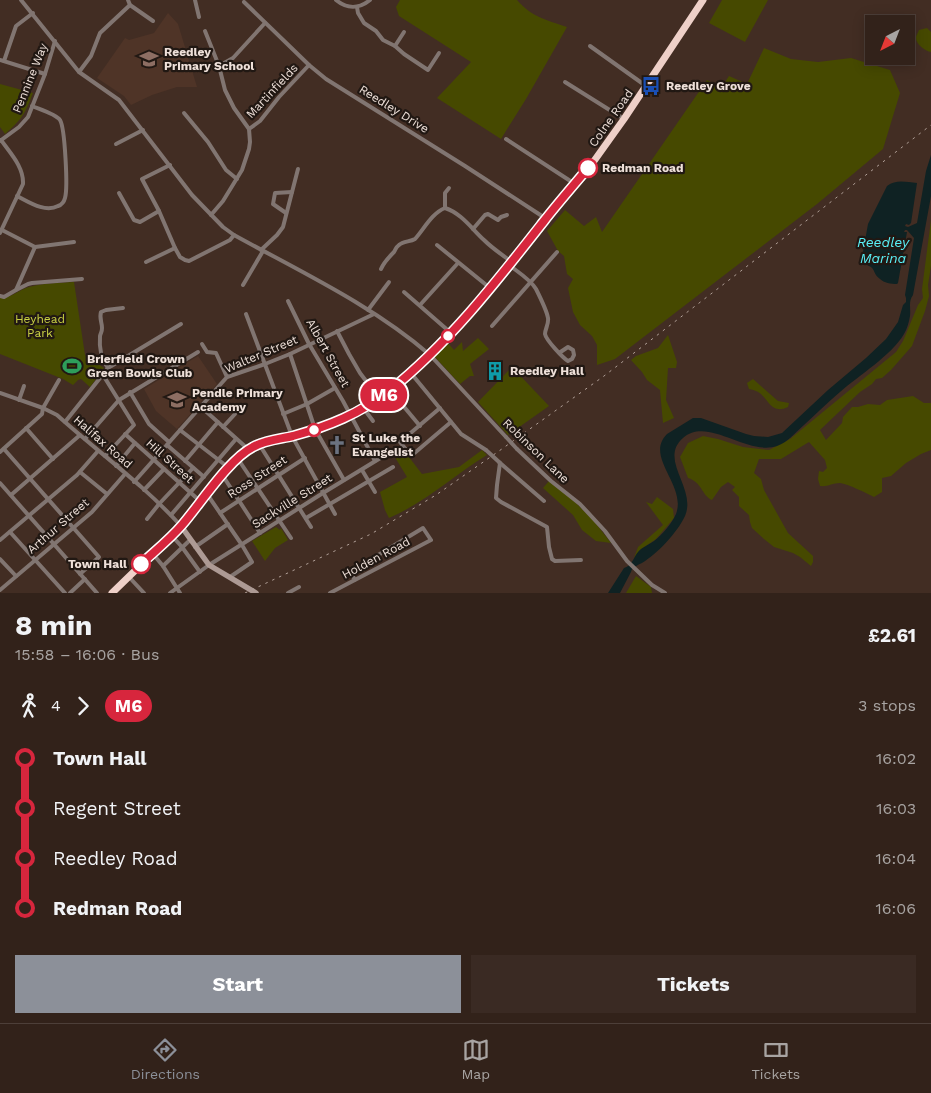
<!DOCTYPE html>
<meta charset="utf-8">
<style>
:root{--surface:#32221a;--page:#3a2a23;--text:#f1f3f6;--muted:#a8a4a2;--line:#4d3f39;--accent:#8c9099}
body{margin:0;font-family:"Work Sans",sans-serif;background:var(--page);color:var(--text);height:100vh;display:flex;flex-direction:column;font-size:19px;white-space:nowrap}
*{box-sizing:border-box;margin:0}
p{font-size:16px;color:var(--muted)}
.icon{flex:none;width:28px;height:28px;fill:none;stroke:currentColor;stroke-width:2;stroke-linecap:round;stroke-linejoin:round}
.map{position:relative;height:593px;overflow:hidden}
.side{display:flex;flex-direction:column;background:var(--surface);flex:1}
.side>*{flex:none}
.badge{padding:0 10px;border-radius:16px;font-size:18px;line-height:32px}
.needle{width:32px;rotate:222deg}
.buttons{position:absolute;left:865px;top:15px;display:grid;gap:10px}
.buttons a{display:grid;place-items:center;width:50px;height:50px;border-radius:0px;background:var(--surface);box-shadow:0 2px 12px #0003,0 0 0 1px var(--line);font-size:25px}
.map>.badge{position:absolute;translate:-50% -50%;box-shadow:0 0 0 2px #fff}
.legs{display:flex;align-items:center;gap:8px;height:55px;padding:0 15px;font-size:16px}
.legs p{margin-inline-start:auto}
.head{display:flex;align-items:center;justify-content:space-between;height:85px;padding:0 15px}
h1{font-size:28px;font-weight:700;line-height:38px}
.cta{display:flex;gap:10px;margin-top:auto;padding:10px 15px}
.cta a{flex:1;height:58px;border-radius:0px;background:var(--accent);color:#fff;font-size:20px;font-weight:700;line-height:58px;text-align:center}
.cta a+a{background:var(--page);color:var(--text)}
ul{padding:0 15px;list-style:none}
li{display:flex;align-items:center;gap:18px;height:50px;font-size:19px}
li i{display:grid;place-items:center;width:8px;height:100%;margin:0 6px;background:currentColor}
li i::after{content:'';width:12px;height:12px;margin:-6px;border:4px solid;border-radius:50%;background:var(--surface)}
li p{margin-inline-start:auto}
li:first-child i{background:linear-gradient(#0000 50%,currentColor 0)}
li:last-child i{background:linear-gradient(currentColor 50%,#0000 0)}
.dock{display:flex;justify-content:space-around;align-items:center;height:70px;border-top:1px solid var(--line);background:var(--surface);font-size:14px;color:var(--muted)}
.dock a{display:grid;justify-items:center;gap:2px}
.dock .active{color:var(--accent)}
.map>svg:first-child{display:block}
</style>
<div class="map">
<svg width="931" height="593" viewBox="0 0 931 593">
<rect width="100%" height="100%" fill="#422d23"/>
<!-- built -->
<g fill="#4f3427">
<polygon points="168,13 178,24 197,87 177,87 152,95 131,105 124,96 97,78 125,38 129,40 154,33"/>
<polygon points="198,356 217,384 177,429 156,411 144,389"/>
</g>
<!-- green -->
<g fill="#464900">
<path d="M400,0h117c15,17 29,20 50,27l-41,72 -25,40 -64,-41 34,-36 -72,-46 -3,-9z"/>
<polygon points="722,0 768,0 745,42 709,23"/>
<path d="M927,28l4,4v20c-5,-1 -15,-7 -15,-14 0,-3 2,-5 3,-8z"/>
<polygon points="764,48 791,59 818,62 851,58 890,70 900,93 883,149 817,204 615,359 597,365 597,345 592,336 580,325 573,312 568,288 573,279 567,274 564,256 558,251 547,231 565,210 584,226 596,217 602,232 707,80 721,88 729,76 747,84"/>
<path d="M0,84l33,9c-8,21 -11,26 -28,41l-5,-7z"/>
<path d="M931,220v46l-3,19 1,11 -4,15 -13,35 -21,24 -9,8 -6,1 -4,5 -12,8 -40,38 6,10 16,-17 1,-6 9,-10h6l10,-3 12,1 7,-5 26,-4 11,7h7v47l-10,4 -15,9 -15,13 -9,2v14l-8,5c-8,-4 -26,-13 -34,-14 -8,0 -12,4 -20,3l-2,-7 1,-8 4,1 4,-4 -2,-8 -16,-18 -28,17h-22l-5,14 7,6 3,11 24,43 25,23v6l-2,4 -11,-9 -7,-4 -19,-6 -10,-8 -12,-11 -2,-6 -1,-7 -10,-9v-9l-7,-7 3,-3 -7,-5 -7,5 -9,13c-10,-4 -10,-18 -24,-22l-8,-21 8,-14 15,-7 15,3 25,8 26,3 21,-11 106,-87 7,-11 15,-36 5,-7 -1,-9z"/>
<path d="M74,282l11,73 19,13 -14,19 -9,-8 -3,1 -5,5 -10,-6 -63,-25v-57c13,1 18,-7 29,-10 14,-4 30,-4 45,-5z"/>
<polygon points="668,335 677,362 676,368 668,368 666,400 674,418 663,423 660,390 647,380 642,372 631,360 636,356 658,348"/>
<polygon points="478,338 489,349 470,364 474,376 470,376 460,384 434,356 448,343 454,350 462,342 463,351"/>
<polygon points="512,367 549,406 508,435 478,402"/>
<path d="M753,379l25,22 11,2 -1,4c-15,7 -18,-4 -27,-13 -4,-3 -7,-4 -12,-5l-2,-6z"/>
<path d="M402,448l20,26 37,-7 23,-17 5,5c-34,21 -61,47 -98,63l-4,-8 -5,-18 27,-15 -14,-23z"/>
<polygon points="549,481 575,502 593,520 611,543 596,541 582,530 573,515 543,488"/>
<polygon points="657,497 673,509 674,518 656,539 640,550 634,558 638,547 663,525 646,502 652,504"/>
<polygon points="276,527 280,530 281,528 288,540 275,548 265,561 252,541"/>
<polygon points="636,576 651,587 652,593 626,593"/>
</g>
<!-- water -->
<path fill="#0f2223" d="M931,155v41l-18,99c-5,7 -2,13 -3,21 -1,6 -3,13 -6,18 -12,21 -46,42 -64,58 -13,11 -24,22 -36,33 -9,8 -16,17 -27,21 -31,10 -69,-30 -94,-8 -25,22 14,50 2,78 -8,17 -28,38 -43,47 -4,2 -7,3 -10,6l-1,3 -11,21h-12l16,-25c9,-2 10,-14 17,-19 4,-3 9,-5 13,-8 8,-6 18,-18 22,-27 11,-29 -32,-57 -9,-80l26,-16h8l45,16 8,2 14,1 14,-4 46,-43 38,-32 20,-19 12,-17 5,-17 3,-3v-4l-1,-3 9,-57 -7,-8h-2l-1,2h3l-9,51 -1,1c-6,0 -13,-1 -17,-5 -10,-8 -1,-11 -19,-16l7,-39 19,-38c9,-7 19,-4 30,-3l-6,40 -2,2 -3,-1 -1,2 3,1 9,-4 9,-52z"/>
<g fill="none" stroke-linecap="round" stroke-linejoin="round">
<!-- street -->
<g stroke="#817571" stroke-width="4">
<path d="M21,0l58,72 40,28 73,95 31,32 11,8c67,37 138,70 196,120l76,82"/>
<polyline points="128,0 130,5 153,21"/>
<polyline points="195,0 199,17"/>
<path d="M336,0c11,9 23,9 34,0"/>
<polyline points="244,2 309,65 326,79 465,166 545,218"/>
<polyline points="357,7 358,13 364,23 376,31 383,40 395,46 404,54 428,70 439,53"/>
<polyline points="205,31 219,66 225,90 234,108 249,129 250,142 249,149 242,170 223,201 211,215"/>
<polyline points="395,46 404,32"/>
<polyline points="590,46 646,86"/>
<polyline points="0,60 45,74"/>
<polyline points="4,61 16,26 33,13"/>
<polyline points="219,66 233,58 265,23"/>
<polyline points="79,72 91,56 100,33 130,5"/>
<polyline points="565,82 624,119"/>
<polyline points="184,113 208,142 226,170 237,179"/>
<polyline points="249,129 260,121 279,97 309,65"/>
<polyline points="506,139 575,184"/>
<polyline points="0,141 19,127 28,117 45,74 55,41"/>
<polyline points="116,144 143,130"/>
<polyline points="170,165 142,179 159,211 175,248 180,257 185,260 189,261 230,240 234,235"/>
<polyline points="119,193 134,220 140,222 159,211"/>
<path d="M17,196c12,6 28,17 41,10 3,-1 6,-4 7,-8 3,-10 0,-70 -5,-78 -4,-6 -21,-11 -28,-14"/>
<path d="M445,208c16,5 27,21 39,32 8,8 18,15 28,22"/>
<polyline points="445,208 445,193 449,188"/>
<polyline points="286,213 273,204 275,193 292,192"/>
<polyline points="473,229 485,215 488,214 498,220 501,217 507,215"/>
<polyline points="2,230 35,247 74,242"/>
<path d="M0,233l23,-49c1,-17 -13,-31 -22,-44"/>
<polyline points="437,245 490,288"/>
<polyline points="261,250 277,235 283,227 298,169"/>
<polyline points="146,262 175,248"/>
<path d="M509,265c9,7 22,15 27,24 3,6 11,23 12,29 1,6 -3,11 -3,16 1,6 18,24 23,27l4,-2 2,-4 -1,-5 -5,-3 -9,6"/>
<path d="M381,269c3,-7 7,-11 13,-17 2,-3 1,-4 5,-7 4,-4 11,-3 16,-6 9,-10 17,-26 30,-31"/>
<polyline points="243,285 263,251"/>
<polyline points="16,290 28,284 32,283 82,279"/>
<polyline points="404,292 451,333"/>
<polyline points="0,296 4,297 16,290 35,247"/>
<polyline points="288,301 309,344 343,401 375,461"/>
<polyline points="420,305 458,263"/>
<polyline points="368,310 389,282"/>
<polyline points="246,314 292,436 335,514"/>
<polyline points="492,326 557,252"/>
<polyline points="337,331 349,354 360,373 379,398"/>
<polyline points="202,344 207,352 216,353 227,377"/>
<polyline points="290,354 315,429 344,480"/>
<path d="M108,368c-7,-9 -9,-20 -8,-32 1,-4 2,-4 2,-8 0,-6 -3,-10 -1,-16l5,-2 17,-2"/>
<polyline points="410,372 461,434 486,450"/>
<polyline points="103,375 134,425 105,456"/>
<polyline points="390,390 420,426"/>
<polyline points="130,392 149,424 169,442"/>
<path d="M0,393l43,15 14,7c41,37 87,70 124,111"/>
<polyline points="19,400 24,386"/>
<polyline points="201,407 248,449"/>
<polyline points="440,408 400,442 411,456 451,422"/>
<polyline points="364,409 373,421"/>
<polyline points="283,414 307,404 335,388"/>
<polyline points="65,422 108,368 181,324"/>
<polyline points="223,427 235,414"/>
<polyline points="26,428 53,459"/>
<polyline points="180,430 229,468"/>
<polyline points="125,434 201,502"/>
<polyline points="85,439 119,400 198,352"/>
<polyline points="259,444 311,527"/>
<polyline points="167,445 204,477"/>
<polyline points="4,449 99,557 80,574"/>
<polyline points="517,449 551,481 580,504 605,531 627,561 652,585 665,593"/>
<polyline points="0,452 42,414 43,408 59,380"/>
<polyline points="238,459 291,538"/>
<polyline points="185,461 218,422"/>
<polyline points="499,462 544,501"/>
<polyline points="500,463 497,485 496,498 501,502 547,527 549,547 552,559 555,561 581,560"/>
<polyline points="116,466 135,443"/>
<polyline points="362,470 375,492"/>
<polyline points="80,472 107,494"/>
<polyline points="223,476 260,533"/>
<polyline points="134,482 227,377 265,364 290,354 374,314"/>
<polyline points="0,483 97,593"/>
<polyline points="144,490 164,469"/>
<polyline points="207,494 242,545 252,562 230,577"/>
<polyline points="11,495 80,435"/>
<polyline points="220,513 305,458"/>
<polyline points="171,515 236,439"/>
<polyline points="306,518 393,467"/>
<polyline points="147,519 159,504 193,468"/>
<polyline points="10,532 65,593"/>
<polyline points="172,536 182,547 200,572"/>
<polyline points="0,540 77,475 98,451"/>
<polyline points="195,547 228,524"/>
<polyline points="153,554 163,566 180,593"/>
<polyline points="0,559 16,576"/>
<polyline points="163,566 190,540"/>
<polyline points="129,577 144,593"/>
<polyline points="0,590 92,512 125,474"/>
<polyline points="70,593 85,579"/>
<polyline points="170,593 209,565 323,493 387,454"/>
<polyline points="288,593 299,587"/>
<polyline points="330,593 431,540 423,528 350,572 355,580"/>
</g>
<!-- secondary -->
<polyline stroke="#ad9a94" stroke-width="5.5" points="181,526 209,565 256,593"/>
<!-- highway -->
<polyline stroke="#eed0c8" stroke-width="7" points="112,593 181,526 229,468 248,449 258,444 323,427 364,409 390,390 430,355 451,333 509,265 546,218 594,161 624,119 703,0"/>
<!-- rail -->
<polyline stroke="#b1a098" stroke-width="1" stroke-dasharray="2.5 5" stroke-linecap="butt" points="245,593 371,534 436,495 499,451 604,376 931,125"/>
<!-- street-bridge -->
<g stroke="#817571" stroke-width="4">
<polyline points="506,437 517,449"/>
<polyline points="486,450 499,462"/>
</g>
</g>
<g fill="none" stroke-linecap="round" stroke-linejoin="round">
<!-- line-1 casing -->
<g stroke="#fff" stroke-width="11">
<path id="line-1" d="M141,564c14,-13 29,-25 41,-39 19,-22 47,-66 71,-78 12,-7 27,-8 40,-11 36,-10 66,-22 96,-45 60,-48 108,-110 155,-170 14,-18 29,-35 44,-53"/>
</g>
<!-- line-1 -->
<use href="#line-1" stroke="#d7263d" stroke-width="8"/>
</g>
<!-- icons -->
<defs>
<g id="school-bare" transform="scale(1.5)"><path d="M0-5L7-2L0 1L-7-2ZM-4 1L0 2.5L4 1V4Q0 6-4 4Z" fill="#8d6e63" stroke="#211813" stroke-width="2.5" paint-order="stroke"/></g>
<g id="bus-bare" transform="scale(1.5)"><path d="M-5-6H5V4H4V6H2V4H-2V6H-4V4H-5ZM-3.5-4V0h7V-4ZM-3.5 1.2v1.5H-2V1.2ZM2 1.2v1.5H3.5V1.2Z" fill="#1a4fb4" stroke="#211813" stroke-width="2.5" paint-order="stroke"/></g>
<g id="stadium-bare" transform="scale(1.5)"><path d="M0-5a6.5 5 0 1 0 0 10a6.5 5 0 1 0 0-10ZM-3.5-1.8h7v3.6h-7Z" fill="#2e9e5b" stroke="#211813" stroke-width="2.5" paint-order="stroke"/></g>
<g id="building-bare" transform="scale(1.5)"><path d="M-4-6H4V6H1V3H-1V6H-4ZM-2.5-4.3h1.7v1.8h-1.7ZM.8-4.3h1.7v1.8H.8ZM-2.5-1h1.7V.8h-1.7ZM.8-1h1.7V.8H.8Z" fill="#0f9aa8" stroke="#211813" stroke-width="2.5" paint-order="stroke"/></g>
<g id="church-bare" transform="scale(1.5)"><path d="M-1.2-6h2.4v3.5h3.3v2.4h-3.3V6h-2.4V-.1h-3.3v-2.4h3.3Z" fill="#6b7280" stroke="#211813" stroke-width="2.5" paint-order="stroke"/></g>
</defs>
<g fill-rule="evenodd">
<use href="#school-bare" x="149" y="59"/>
<use href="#bus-bare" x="651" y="86"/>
<use href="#stadium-bare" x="72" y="366"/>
<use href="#building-bare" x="495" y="371"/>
<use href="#school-bare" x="177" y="400"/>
<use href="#church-bare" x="337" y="445"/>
</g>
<!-- markers -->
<g fill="#fff" stroke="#d7263d" stroke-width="2.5">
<circle cx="588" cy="168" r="9"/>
<circle cx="448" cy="336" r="6"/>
<circle cx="314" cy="430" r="6"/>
<circle cx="141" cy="564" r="9"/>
</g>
<g text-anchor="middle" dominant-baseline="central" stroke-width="4.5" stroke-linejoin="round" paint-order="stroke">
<!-- poi labels -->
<g font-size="12" font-weight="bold" fill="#eee0d9" stroke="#211813" text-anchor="start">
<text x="164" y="52">Reedley<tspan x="164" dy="14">Primary School</tspan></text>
<text x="666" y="86">Reedley Grove</text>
<text x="87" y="359">Brierfield Crown<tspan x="87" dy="14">Green Bowls Club</tspan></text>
<text x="510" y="371">Reedley Hall</text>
<text x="192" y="393">Pendle Primary<tspan x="192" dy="14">Academy</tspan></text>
<text x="352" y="438">St Luke the<tspan x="352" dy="14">Evangelist</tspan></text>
</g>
<!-- street labels -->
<g font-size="12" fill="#eee0d9" stroke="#211813">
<text transform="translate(30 78) rotate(-68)">Pennine Way</text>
<text transform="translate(272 91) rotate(-47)">Martinfields</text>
<text transform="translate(394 109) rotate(32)">Reedley Drive</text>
<text transform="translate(611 118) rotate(-55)">Colne Road</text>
<text transform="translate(328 353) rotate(61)">Albert Street</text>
<text transform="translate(261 354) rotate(-23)">Walter Street</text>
<text transform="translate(103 442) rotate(41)">Halifax Road</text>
<text transform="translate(536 451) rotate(44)">Robinson Lane</text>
<text transform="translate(170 461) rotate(42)">Hill Street</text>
<text transform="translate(257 477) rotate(-33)">Ross Street</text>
<text transform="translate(292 501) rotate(-32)">Sackville Street</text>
<text transform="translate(58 526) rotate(-41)">Arthur Street</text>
<text transform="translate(376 558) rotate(-28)">Holden Road</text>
</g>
<!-- stop labels -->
<g font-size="12" font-weight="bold" fill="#eee0d9" stroke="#211813" text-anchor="start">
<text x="602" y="168">Redman Road</text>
<text x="127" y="564" text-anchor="end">Town Hall</text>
</g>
<!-- park labels -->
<g font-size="12" fill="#c9d044" stroke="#211813">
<text x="40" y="319">Heyhead<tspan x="40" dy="14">Park</tspan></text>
</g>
<!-- water labels -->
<g font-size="14" font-style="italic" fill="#5af1f8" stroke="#211813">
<text x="883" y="242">Reedley<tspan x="883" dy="16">Marina</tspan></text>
</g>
</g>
</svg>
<div class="buttons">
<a><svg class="needle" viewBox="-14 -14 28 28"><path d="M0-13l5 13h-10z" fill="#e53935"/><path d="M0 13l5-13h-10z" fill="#a8a4a2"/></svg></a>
</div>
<b class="badge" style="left:384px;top:395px;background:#d7263d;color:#fff">M6</b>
</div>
<section class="side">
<div class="head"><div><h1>8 min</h1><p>15:58 – 16:06 · Bus</p></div><b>£2.61</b></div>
<div class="legs"><svg class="icon" aria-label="walk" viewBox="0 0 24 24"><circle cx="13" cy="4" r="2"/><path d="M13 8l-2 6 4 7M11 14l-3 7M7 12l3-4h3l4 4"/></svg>4<svg class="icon" aria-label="forward" viewBox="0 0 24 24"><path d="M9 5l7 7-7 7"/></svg><b class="badge" style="background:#d7263d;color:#fff">M6</b><p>3 stops</p></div>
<ul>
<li><i style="color:#d7263d"></i><b>Town Hall</b><p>16:02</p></li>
<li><i style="color:#d7263d"></i><span>Regent Street</span><p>16:03</p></li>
<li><i style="color:#d7263d"></i><span>Reedley Road</span><p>16:04</p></li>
<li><i style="color:#d7263d"></i><b>Redman Road</b><p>16:06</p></li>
</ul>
<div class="cta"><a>Start</a><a>Tickets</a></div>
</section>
<nav class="dock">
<a class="active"><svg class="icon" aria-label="directions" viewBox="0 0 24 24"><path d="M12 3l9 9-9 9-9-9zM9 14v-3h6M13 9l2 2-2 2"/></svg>Directions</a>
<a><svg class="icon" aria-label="map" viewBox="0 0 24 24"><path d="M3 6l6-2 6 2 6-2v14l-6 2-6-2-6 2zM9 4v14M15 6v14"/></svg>Map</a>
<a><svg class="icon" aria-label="tickets" viewBox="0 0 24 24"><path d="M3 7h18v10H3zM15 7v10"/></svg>Tickets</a>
</nav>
